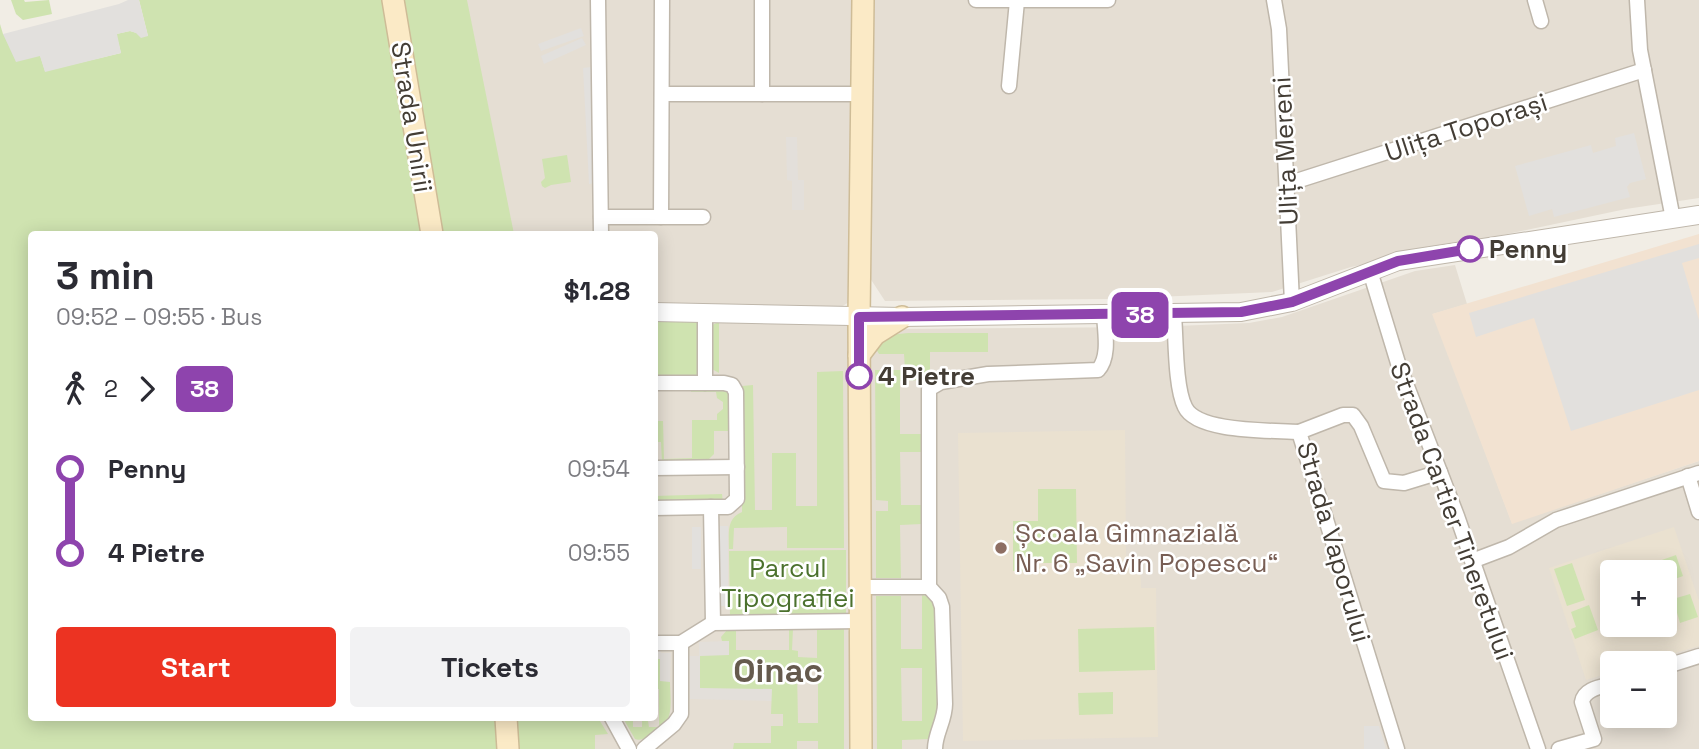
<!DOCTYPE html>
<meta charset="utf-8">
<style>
:root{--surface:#fff;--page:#f2f2f3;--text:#2b2b33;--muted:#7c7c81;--accent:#ec3322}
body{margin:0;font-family:"Space Grotesk",sans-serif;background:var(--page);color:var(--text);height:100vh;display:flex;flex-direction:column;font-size:26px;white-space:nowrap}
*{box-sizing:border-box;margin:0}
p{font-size:23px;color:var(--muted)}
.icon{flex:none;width:38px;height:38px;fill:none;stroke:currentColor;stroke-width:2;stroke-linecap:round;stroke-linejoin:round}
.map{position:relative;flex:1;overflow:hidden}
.panel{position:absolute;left:28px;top:231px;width:630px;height:490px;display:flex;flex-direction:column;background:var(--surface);border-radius:7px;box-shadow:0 4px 18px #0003}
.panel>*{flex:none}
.badge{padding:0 14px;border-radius:10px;font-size:24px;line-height:46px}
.tools{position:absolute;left:1600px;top:560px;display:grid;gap:14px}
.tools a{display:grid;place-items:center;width:77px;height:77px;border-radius:7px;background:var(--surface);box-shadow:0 4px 18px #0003;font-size:35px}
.map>.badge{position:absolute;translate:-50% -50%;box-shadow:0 0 0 4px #fff}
.legs{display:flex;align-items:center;gap:10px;height:77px;padding:0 28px;font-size:23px}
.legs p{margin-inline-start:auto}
.overview{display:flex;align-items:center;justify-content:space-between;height:119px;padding:0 28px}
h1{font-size:38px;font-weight:700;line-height:52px}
.cta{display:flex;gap:14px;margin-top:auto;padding:14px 28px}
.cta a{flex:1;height:80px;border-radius:7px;background:var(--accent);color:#fff;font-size:28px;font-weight:700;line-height:80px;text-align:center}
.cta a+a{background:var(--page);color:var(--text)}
ul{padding:0 28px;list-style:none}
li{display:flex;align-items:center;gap:24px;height:84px;font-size:26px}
li i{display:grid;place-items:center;width:10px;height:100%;margin:0 9px;background:currentColor}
li i::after{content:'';width:18px;height:18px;margin:-9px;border:5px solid;border-radius:50%;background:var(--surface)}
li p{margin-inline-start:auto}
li:first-child i{background:linear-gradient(#0000 50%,currentColor 0)}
li:last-child i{background:linear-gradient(currentColor 50%,#0000 0)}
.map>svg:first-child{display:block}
</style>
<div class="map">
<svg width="1699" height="749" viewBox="0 0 1699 749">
<rect width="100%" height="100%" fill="#f1ede5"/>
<!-- residential -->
<g fill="#e5ded3" fill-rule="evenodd">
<polygon points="401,0 851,0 851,283 849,302 841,307 655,307 654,234 440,234"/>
<polygon points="872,0 1699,0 1699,198 1626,209 1351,267 1272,292 1110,299 885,301 868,275"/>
<path d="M1455,265l12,39 -34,10 79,209 187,-62v288h-830l2,-169 -3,-3v-49l3,-3v-36l-3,-4 -1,-129 29,-27 256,-2 97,-4 33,-6 133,-46zM1612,572h52v53h-52zM1612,663h52v53h-52z"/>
<polygon points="655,319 849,324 851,351 848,353 848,407 851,410 852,607 849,611 848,630 852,636 852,749 517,749 515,718 654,718"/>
</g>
<!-- commercial -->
<polygon fill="#f2e2d1" points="1699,234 1699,461 1512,524 1432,314"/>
<!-- industrial -->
<g fill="#e3dfda">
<polygon points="786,137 797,137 798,180 804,180 804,210 792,210 792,181 787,180"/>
<polygon points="729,641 729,655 772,689 772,701 690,699 689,656 699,656 699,642"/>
<polygon points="655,646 660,646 661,653 671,653 670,682 660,682 660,659 655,659"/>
</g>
<!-- education -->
<g fill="#eae1d0" fill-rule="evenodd">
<polygon points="1125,430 1126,556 1140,556 1141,588 1156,588 1158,737 963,741 958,433"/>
<path d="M1674,527l25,74v45l-58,17h-29v9l-26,8 -37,-112zM1612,572h52v53h-52z"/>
</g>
<!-- green -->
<g fill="#cfe3b0" fill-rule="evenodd">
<polygon points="11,0 24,0 25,2 49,0 52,14 23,20 16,14"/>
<polygon points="139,0 384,0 422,234 32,234 32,718 498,718 499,749 0,749 0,24 3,34 40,55 45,71 121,53 116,34 130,31 148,36"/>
<polygon points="404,0 467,0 514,234 443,234"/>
<polygon points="567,155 571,182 551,185 545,188 542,186 541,182 545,178 542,159"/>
<polygon points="697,321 700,322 701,377 655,378 654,322"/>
<polygon points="719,322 719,373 712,369 712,325"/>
<polygon points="908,333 988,333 988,352 930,352 930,373 921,380 900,381 900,434 921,434 921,452 900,452 901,505 922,505 922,524 900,525 901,578 876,578 876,511 888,511 888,501 876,500 875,370 905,370 904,354 879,354 876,349 889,335"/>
<path d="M843,371l1,177h-57v-21l-53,1 -1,21h-4c0,-15 -3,-31 13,-37v-126l11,-1 2,125h17v-57h24v53h21v-134z"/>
<polygon points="691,386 729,387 733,431 714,431 714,454 706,462 662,464 661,442 655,442 654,421 663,421 664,459 692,458 692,420 717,420 717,414 723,409 723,402 717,398 716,392 691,392"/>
<polygon points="1038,489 1076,489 1077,563 1038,563 1038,571 1013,571 1013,521 1038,521"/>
<polygon points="722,494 723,503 655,504 654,496"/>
<polygon points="846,550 846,616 730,617 729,551"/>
<polygon points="1676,555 1683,576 1667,582 1659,561"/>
<polygon points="1572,563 1585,600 1567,606 1554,569"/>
<polygon points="1690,594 1698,617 1680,623 1673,599"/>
<path d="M922,595l7,2 6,6 5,111 -10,25 -28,1v9h-25l-1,-153h25v53h21zM901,668h21v53h-20z"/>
<polygon points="1589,605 1598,630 1575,639 1571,629 1576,627 1571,612"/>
<polygon points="1154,627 1155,670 1079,672 1078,629"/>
<path d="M817,628h27v121h-26v-8h-21v8h-64l1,-6h37v-17h12v-12h-12l1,-25 -72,-1v-32l29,-1v-14h-7l-1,-4 6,-7 9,-1v21h53v-21h4l-1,21 6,1v6l19,1zM797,670h21v53h-20z"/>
<path d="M654,659h6v22l10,1c0,10 2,24 -1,34 -3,11 -24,27 -34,23l-12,-21h10v9h9v-6h6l1,6h10v-38h-4z"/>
<polygon points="1113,692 1113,714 1079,715 1078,693"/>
<polygon points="515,718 598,718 608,734 595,735 595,749 517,749"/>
</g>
<!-- parking -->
<g fill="#e2e0dd">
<polygon points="128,0 139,0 148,36 141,38 136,33 130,31 117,34 121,53 45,72 40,56 16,62 3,34 119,4"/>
<polygon points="581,28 584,36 541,51 538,44"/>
<polygon points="582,38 586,45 544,64 541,56"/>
<polygon points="591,67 597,183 589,184 583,68"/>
<polygon points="1634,133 1646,179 1630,183 1627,187 1630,197 1554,217 1552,209 1529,216 1515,166 1591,145 1593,153 1616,146 1615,138"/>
<polygon points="1699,244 1699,258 1682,263 1699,320 1699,390 1571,431 1534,318 1476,337 1469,313"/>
<rect x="719" y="526" width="9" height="80"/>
<rect x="692" y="527" width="9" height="42"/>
<polygon points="1364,726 1379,726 1386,749 1364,749"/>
</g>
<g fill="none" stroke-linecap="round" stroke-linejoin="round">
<!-- minor casing -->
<g stroke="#bfb7ab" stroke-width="17">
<g id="minor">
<polyline points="598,0 601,234"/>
<polyline points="762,0 762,94"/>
<polyline points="976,0 1108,0"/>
<polyline points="1274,0 1279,29 1292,302"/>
<polyline points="1535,0 1541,21"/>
<polyline points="1637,0 1640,50 1673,219"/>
<polyline points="1009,86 1017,1"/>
<polyline points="662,94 862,94"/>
<polyline points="1287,184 1644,70"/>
<polyline points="601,217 703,217"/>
<polyline points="661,217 662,0"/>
<polyline points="1370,271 1398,363 1457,516 1538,749"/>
<polyline points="705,314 705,383"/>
<path d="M1174,315c2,23 1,72 11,92 12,26 88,23 114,25"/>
<polyline points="654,383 724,383 732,385 736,392 737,499 728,507 711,507 713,623"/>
<polyline points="654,468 737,467"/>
<polyline points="1688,476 1699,512"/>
<polyline points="654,508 711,507"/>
<polyline points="1472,561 1509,547 1556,520 1699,473"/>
<polyline points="860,587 929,587"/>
<polyline points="654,643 681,643 713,623 860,621"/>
<polyline points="1664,667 1699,656"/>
<polyline points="612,718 629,749"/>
<polyline points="644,749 674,724 681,714 681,643"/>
<path d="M935,749c0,-16 10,-28 10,-45l-3,-97 -3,-9 -10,-11v-198l12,-7 47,-8 110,-4c12,-13 7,-38 6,-55"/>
<polyline points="1397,749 1299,432 1343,415 1353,415 1361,426 1384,481 1404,483 1440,472"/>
<path d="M1559,749l35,-10 -12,-37c2,-13 18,-15 30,-18"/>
</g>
</g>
<!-- tertiary casing -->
<g stroke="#bfb7ab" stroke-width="20">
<polyline id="tertiary" points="654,312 902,317 1241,312 1292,302 1398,261 1699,215"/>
</g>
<!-- secondary casing -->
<g stroke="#cebc97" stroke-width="24">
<g id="secondary">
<polyline points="393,0 432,234"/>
<polyline points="859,355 875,334 902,317"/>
<polyline points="506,718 508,749"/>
<polyline points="861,749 859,317 863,0"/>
</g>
</g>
<!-- minor -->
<use href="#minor" stroke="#fff" stroke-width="14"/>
<!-- tertiary -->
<use href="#tertiary" stroke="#fff" stroke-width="18"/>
<!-- secondary -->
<use href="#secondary" stroke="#fbeac6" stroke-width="21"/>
</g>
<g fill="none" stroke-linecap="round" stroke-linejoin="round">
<!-- line-1 casing -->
<g stroke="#fff" stroke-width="16">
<polyline id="line-1" points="859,376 859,317 1241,312 1292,302 1398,261 1470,249"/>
</g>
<!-- line-1 -->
<use href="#line-1" stroke="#8e44ad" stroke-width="10"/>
</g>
<!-- markers -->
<g fill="#fff" stroke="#8e44ad" stroke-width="3.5">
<circle cx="1470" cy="249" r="12"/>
<circle cx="859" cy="376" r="12"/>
</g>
<circle fill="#8d6e63" stroke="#fff" stroke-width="2.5" cx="1001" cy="548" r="7"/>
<g text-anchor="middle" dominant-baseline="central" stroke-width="5" stroke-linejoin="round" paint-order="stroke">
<!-- street labels -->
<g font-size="26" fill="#433d35" stroke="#fff">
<text transform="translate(412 117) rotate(81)">Strada Unirii</text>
<text transform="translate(1466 127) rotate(-18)">Ulița Toporași</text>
<text transform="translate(1285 151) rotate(-93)">Ulița Mereni</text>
<text transform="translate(1452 511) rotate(70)">Strada Cartier Tineretului</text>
<text transform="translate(1334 542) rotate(74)">Strada Vaporului</text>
</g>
<!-- stop labels -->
<g font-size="26" font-weight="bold" fill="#433d35" stroke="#fff" text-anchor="start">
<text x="1489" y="249">Penny</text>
<text x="878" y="376">4 Pietre</text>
</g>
<!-- education labels -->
<g font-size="26" fill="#785e54" stroke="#fff" text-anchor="start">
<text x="1015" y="533">Școala Gimnazială<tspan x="1015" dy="30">Nr. 6 „Savin Popescu“</tspan></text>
</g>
<!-- park labels -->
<g font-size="26" fill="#4b712d" stroke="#fff">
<text x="788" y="568">Parcul<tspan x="788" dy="30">Tipografiei</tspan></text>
</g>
<!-- district labels -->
<g font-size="33" font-weight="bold" fill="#655a4d" stroke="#fff">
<text x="778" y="671">Oinac</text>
</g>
</g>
</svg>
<div class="tools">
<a>+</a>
<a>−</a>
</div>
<b class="badge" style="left:1140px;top:315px;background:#8e44ad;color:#fff">38</b>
<section class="panel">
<div class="overview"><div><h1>3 min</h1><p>09:52 – 09:55 · Bus</p></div><b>$1.28</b></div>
<div class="legs"><svg class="icon" aria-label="walk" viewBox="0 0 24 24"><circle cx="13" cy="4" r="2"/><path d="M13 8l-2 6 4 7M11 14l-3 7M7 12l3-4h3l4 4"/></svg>2<svg class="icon" aria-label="forward" viewBox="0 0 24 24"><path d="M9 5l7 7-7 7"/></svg><b class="badge" style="background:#8e44ad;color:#fff">38</b></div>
<ul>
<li><i style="color:#8e44ad"></i><b>Penny</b><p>09:54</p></li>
<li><i style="color:#8e44ad"></i><b>4 Pietre</b><p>09:55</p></li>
</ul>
<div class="cta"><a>Start</a><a>Tickets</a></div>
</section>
</div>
